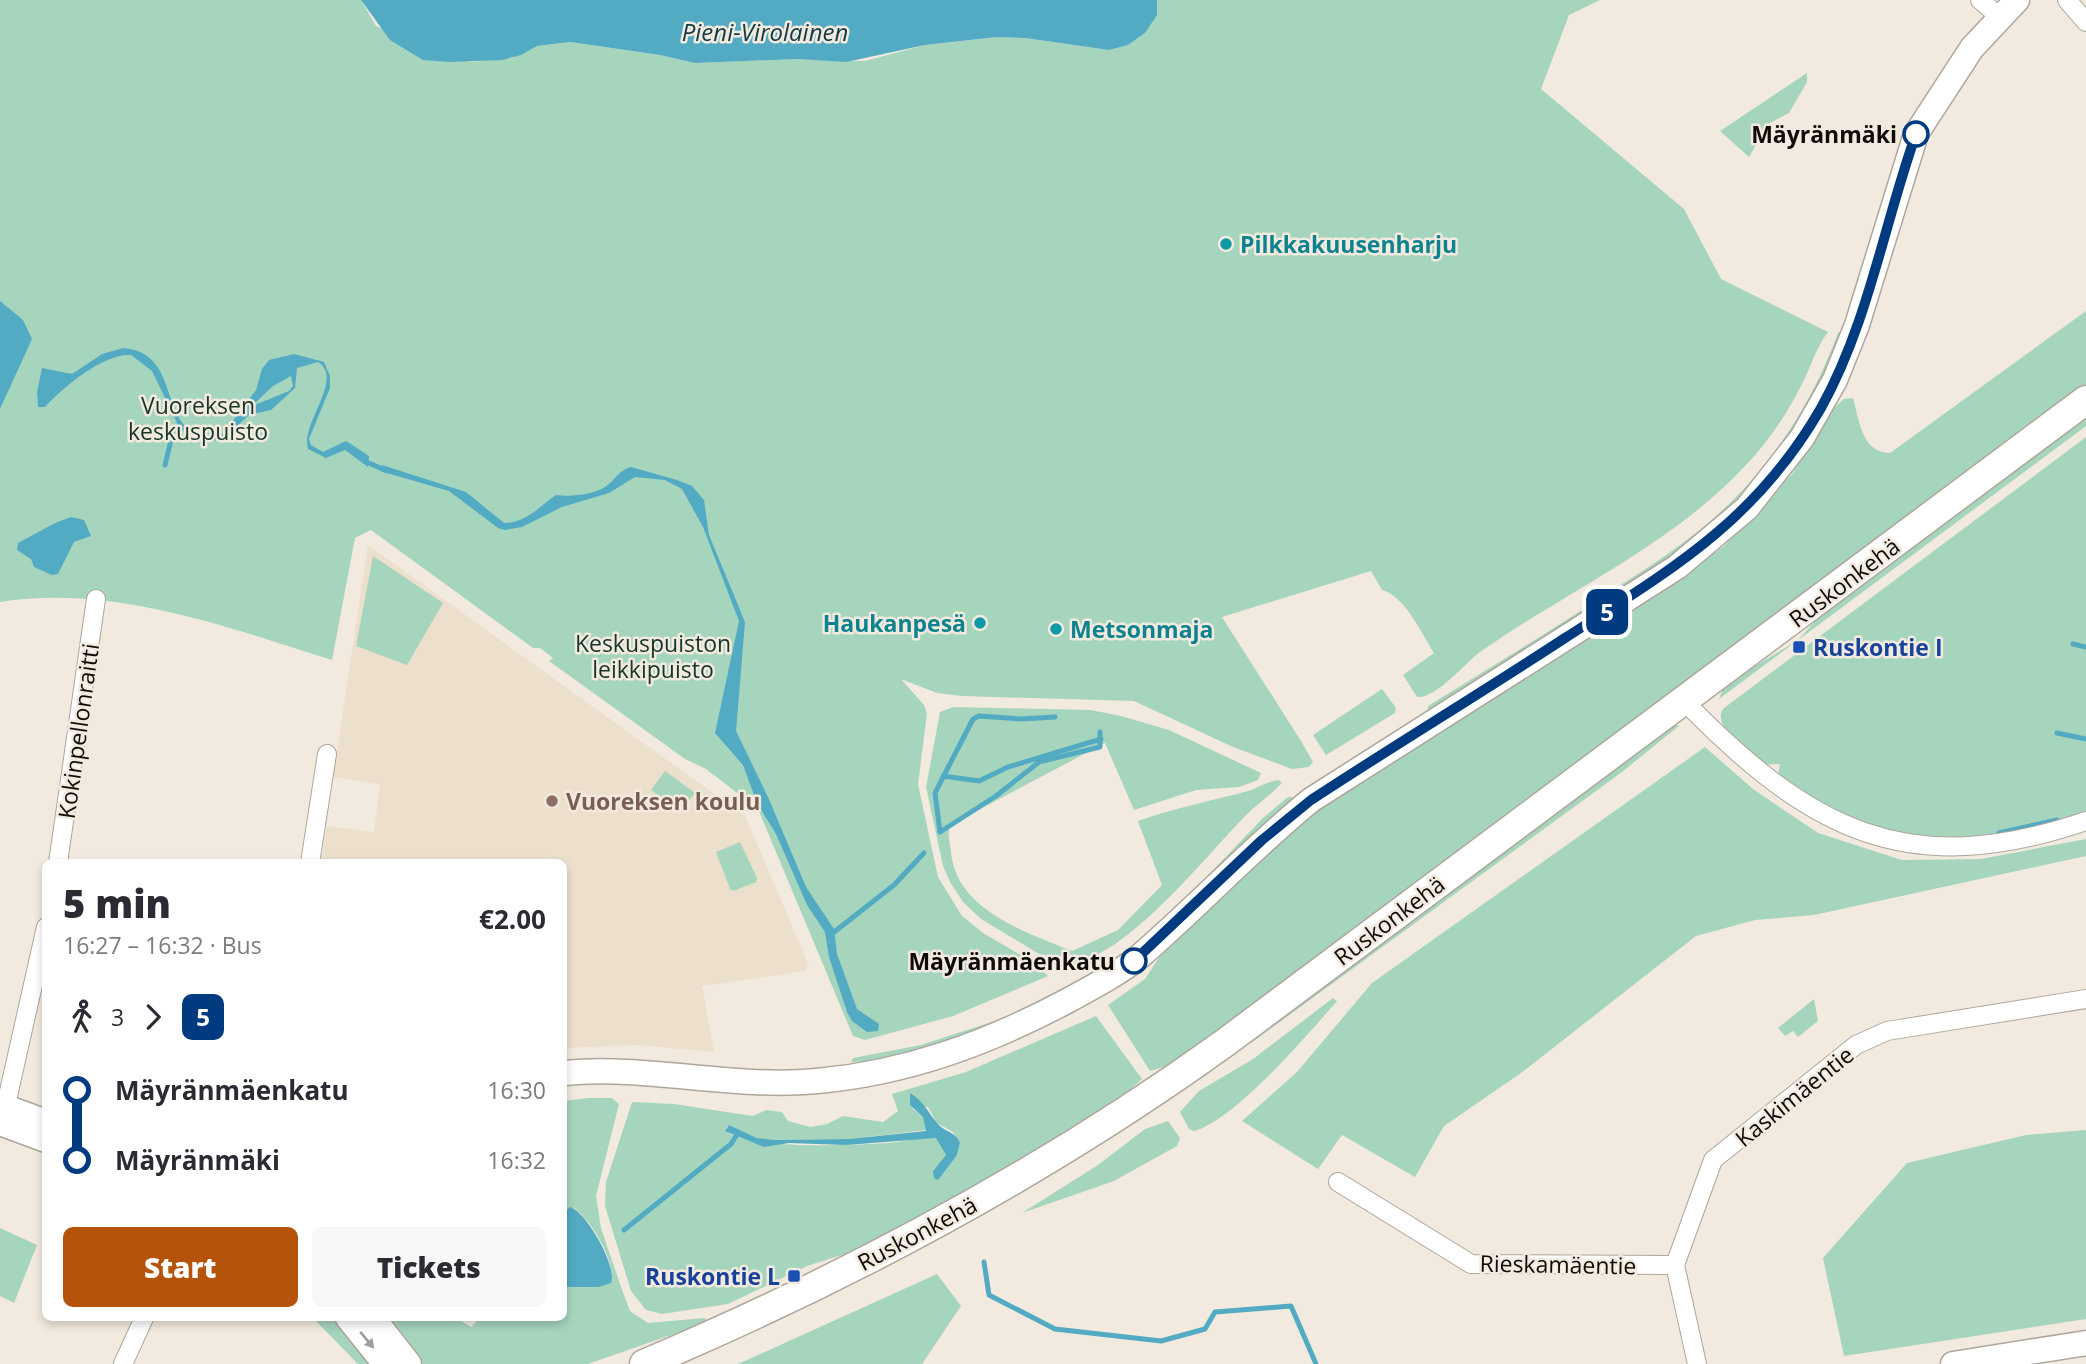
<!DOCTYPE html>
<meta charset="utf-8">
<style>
:root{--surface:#fff;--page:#f7f7f7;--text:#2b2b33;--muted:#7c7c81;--accent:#b45309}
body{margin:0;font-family:"Open Sans",sans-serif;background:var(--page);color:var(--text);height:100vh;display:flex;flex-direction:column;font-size:26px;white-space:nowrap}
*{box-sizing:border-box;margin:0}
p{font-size:23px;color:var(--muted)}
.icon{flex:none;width:38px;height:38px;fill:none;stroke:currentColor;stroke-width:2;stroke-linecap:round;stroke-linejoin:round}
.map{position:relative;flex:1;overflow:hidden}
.sheet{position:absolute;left:42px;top:859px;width:525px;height:462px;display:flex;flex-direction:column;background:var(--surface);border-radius:10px;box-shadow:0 4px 10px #0003}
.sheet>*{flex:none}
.badge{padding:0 14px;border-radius:10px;font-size:24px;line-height:46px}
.map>.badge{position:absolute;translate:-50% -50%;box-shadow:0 0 0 4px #fff}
.legs{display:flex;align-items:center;gap:10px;height:77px;padding:0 21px;font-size:23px}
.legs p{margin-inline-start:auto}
.overview{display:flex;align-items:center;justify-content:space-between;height:119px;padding:0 21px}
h1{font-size:38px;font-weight:800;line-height:52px}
.primary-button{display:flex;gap:14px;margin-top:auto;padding:14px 21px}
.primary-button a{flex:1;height:80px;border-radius:10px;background:var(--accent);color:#fff;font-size:28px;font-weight:800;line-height:80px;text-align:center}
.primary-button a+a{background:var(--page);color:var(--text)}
ul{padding:0 21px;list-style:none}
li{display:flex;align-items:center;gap:24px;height:70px;font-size:26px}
li i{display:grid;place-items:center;width:10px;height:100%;margin:0 9px;background:currentColor}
li i::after{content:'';width:18px;height:18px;margin:-9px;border:5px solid;border-radius:50%;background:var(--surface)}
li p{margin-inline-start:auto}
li:first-child i{background:linear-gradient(#0000 50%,currentColor 0)}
li:last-child i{background:linear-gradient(currentColor 50%,#0000 0)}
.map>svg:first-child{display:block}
</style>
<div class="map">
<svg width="2086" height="1364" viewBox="0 0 2086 1364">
<rect width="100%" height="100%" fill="#f2eade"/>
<!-- built -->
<polygon fill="#ecdfcc" points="368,545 745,816 809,966 805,971 702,986 714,1052 638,1045 564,1048 564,863 321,863 327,826 374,832 380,784 333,777"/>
<!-- green -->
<g fill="#a6d5bd" fill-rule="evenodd">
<path d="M0,0h361l15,26 94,36 42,-4 25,-12 33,-4 90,13 35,8 105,-4 65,2 60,-16 72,-8 28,1 84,12 19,-5 17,-12 12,-33h443l-31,15 -28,74 143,120 37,70 107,53c-13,17 -16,33 -26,52 -15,30 -33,57 -57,82 -75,80 -176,124 -265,186 -15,11 -44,47 -63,45l-14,-22 31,-22c-12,-19 -29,-57 -52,-63l-11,-19 -149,46 79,124 12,21 -4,5 -17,2 -59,-22 -99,-46 -172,-5 -25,-3 -36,-14 23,26 3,9 -9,70 20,93 24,39 21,17 53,31 12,12 -95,40 -88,24 -12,-4 -95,-227 -52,-40 -21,-10 -136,-98 4,-3 -13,-10h-7l-162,-118 -16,8 -23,122c-105,-33 -220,-76 -332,-58z"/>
<polygon points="1807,73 1807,82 1789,113 1768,124 1749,157 1720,131"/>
<path d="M2086,311v73l-913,680 -23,7 -42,-66 37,-26 17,-26 132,-127 374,-239 56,-41 68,-72 41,-65 11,-10 9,-1c6,22 9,55 37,55z"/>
<path d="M1842,331l1,8 -59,114 -78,82 -275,176 -3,-2v-3c60,-37 121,-74 180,-113 44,-28 90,-57 127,-95 47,-48 80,-103 103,-165z"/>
<polygon points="2086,414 2086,426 1719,699 1724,685 1798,640 1827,608"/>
<path d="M2086,437v376c-126,39 -197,39 -308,-37l2,-12 -18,1c-12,-12 -53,-40 -38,-57z"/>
<polygon points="373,556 443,603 407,665 356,646"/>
<polygon points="1382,689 1396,708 1395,713 1326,755 1313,735"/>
<path d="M953,707l138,3 30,6 48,14 92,43 -3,7 -19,7 -43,3 -62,20 -29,-67 -155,82c-3,9 0,18 1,27 5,58 75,80 121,99l46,-21 44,-45 -24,-64c36,-13 73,-20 110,-30 11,-3 19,-10 31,-11l3,3c-11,12 -25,21 -36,32 -39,40 -118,140 -173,148l-10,-5 -24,-4 -58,-35 -18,-17 -13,-20 -7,-16 -17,-79 14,-75z"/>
<polygon points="1680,725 1622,772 1251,1043 1251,1039 1668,727"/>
<polygon points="1705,747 1753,789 1818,833 1902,860 1981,859 2086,839 2086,856 1814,915 1755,920 1696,936 1521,1073 1444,1126 1415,1177 1342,1135 1318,1169 1242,1121 1297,1072 1372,983"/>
<polygon points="665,771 695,793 680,812 651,790"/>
<polygon points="1288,797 1292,797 1294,800 1200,891 1170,915 1263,818"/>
<polygon points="740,842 757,878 756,882 733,891 730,889 716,852"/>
<path d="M1333,998l4,3c-28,32 -103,120 -143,130l-5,-2 -9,-17 19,-21 54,-32z"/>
<polygon points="1814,999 1818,1021 1798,1037 1793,1031 1785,1036 1778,1028"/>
<path d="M1096,1016l46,63 -16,14 -128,80 -140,77 -51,16 -79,38 -66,10 -16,-4 -15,-19 -26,-85 1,-24 26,-80 42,2 79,12 13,-6 16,2 6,9 22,6 17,-3 16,-8 40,6 15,-11 -6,-17 74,-22zM928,1107l9,16 16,9 7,11 -3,12 -14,17 -10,-1 13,-16 -9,-17c-16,-2 -33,4 -48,5 -37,2 -137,8 -164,-13l4,-5 28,13 18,2 74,-1 78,-9 -4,-13 -11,-9z"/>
<polygon points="995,1021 997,1029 882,1061 851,1062 853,1058 921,1045"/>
<path d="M588,1098h24l7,6 -23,92 5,32 20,59 9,24 18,12 57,-5 3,4 -120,42h-172l-33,-46h73l15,9 9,-9h84v-31h35l13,-6c2,-22 -20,-60 -38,-73l-10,4v-111z"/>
<polygon points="1168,1121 1180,1138 1177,1146 1114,1181 1022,1213 1098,1165 1145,1129"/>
<polygon points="2086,1130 2086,1319 1844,1356 1823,1258 1907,1163 2026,1135"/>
<polygon points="0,1228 37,1245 14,1303 0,1296"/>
<polygon points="937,1274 961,1306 922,1364 738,1364"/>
<polygon points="313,1318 332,1318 371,1364 358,1364"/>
</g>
<!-- water -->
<g fill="#52aac3" fill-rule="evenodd">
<polygon points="361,0 1157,0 1157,15 1145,33 1128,45 1109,50 1025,38 997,37 925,45 846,62 799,59 695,63 660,55 570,42 537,46 521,55 503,60 449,62 423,60 390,40"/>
<polygon points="0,301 23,320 32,339 0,409"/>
<path d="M123,348c60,5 33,79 83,90l17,-4 33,-44 6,-21 7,-9 25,-6 30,8 6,14v12l-21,51 2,6 12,7 23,-11 23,15 -1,11 -23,-17 -19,8 -18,-9c-8,-26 37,-70 10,-87l-21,6 -2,20 -24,22 -22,5 -24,23 -16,4 -23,-9 -7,-6 -27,-56 -21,-16c-27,-2 -68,32 -86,52h-7l-1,-15 5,-24 30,6 30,-20zM291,376l2,10 -4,5 -37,15 21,-20z"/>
<path d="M382,465l84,27 38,31c22,0 36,-17 52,-28 15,2 41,0 53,-11 8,-7 11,-14 22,-17l46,13 15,6 12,14 5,35 36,87 -9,109 32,66 38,90 28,42 3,25 20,55 22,15 -1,7 -11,1 -15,-11 -5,-9 -18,-55 -4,-25 -18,-27 -31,-71 -19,-31 -14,-38 -28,-32 24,-112 -36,-94 -21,-38 -17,-9 -30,-3 -26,16 -47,14 -40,20 -17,3 -7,-2 -49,-37 -69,-20z"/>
<polygon points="71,517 84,520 91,536 74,542 58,574 52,575 34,567 31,559 17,550 18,543 55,523"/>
<path d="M910,1093c14,8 18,20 28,31 8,9 17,7 22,19l-3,12 -19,25 -4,-2 -1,-7 13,-16 -10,-17 -90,7 -57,-2 -25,4 -39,-16 4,-6 28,13 18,2 74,-1 77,-8 -3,-14 -13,-12z"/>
<path d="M570,1207c16,4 48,61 41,76l-12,4h-35v-75z"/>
</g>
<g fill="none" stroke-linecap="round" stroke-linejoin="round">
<!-- stream -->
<g stroke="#52aac3" stroke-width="5">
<polyline points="364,461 387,471"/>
<polyline points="165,465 173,432 182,428"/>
<polyline points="2073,644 2086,647"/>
<polyline points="2057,733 2086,739"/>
<polyline points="943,776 979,781 1008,767 1101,739"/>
<polyline points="940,832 935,793 973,719 979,716 1021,719 1055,717"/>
<polyline points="940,832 996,796 1039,762 1100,747 1100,732"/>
<polyline points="1999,833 2057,820"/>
<polyline points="829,936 894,885 924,853"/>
<polyline points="624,1230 731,1144 738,1133"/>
<polyline points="984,1262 989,1295 1055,1329 1161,1341 1205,1329 1215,1312 1291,1306 1316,1364"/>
</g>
<!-- street casing -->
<g stroke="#aea69b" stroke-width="20">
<g id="street">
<polyline points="1980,0 2001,18"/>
<polyline points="2067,0 2086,22"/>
<path d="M1684,701c126,129 223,181 402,120"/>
<polyline points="58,863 96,599"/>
<polyline points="310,863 327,754"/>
<polyline points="3,1118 46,927"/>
<polyline points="1338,1182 1471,1264 1675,1265"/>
<polyline points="123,1364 144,1318"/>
<polyline points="1697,1364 1675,1265 1713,1160 1856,1045 1887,1031 2086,999"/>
</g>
</g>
<!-- secondary casing -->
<g stroke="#aea69b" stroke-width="27">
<g id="secondary">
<path d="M564,1073c84,-8 168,16 253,8 90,-8 171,-38 250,-80 24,-13 51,-27 72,-44 59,-51 112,-108 172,-157l366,-233 70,-59 55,-70 33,-58 22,-55 59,-191 56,-86 45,-48"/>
<polyline points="0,1105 46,1122"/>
<polyline points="0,1123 46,1140"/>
<polyline points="348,1318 385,1364"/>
<polyline points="373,1318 409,1364"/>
<polyline points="1953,1364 2086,1343"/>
</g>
</g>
<!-- primary casing -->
<g stroke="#aea69b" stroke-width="31">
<path id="primary" d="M644,1364c205,-87 402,-192 582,-322l860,-642"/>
</g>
<!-- street -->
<use href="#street" stroke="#fff" stroke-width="18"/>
<!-- secondary -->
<use href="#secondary" stroke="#fff" stroke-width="24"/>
<!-- primary -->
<use href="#primary" stroke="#fff" stroke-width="28"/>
</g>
<!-- one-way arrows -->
<defs><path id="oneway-solid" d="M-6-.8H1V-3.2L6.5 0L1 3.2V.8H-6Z" transform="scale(1.75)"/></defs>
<use fill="#9f9e9c" href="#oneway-solid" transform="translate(367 1340) rotate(50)"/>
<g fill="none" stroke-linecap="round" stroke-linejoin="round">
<!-- line-1 casing -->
<g stroke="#fff" stroke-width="16">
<path id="line-1" d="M1134,961l128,-121 49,-40c84,-55 170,-107 254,-162 106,-68 191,-117 256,-230 47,-84 63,-184 95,-274"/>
</g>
<!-- line-1 -->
<use href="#line-1" stroke="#003b80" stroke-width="10"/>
</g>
<!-- markers -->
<g fill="#fff" stroke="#003b80" stroke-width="3.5">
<circle cx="1916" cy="134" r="12"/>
<circle cx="1134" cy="961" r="12"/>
</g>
<g fill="#0f9aa8" stroke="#f2eade" stroke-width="2.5">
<circle cx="1226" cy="244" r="7"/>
<circle cx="980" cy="623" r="7"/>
<circle cx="1056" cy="629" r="7"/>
</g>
<g fill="#1a4fb4" stroke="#f2eade" stroke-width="2.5">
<rect x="1792" y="640" width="14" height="14" rx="3.5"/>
<rect x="787" y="1269" width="14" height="14" rx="3.5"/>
</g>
<circle fill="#8d6e63" stroke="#f2eade" stroke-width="2.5" cx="552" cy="801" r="7"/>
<g text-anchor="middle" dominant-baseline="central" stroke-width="5" stroke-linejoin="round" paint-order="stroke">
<!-- stop labels -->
<g font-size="23" font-weight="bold" fill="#0f0c08" stroke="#f2eade" text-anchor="end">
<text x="1897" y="134">Mäyränmäki</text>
<text x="1115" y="961">Mäyränmäenkatu</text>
</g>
<!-- culture labels -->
<g font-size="23" font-weight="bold" fill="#0d838f" stroke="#f2eade" text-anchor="start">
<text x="1240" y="244">Pilkkakuusenharju</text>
<text x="966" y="623" text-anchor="end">Haukanpesä</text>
<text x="1070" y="629">Metsonmaja</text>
</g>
<!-- park labels -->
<g font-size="23" fill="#153728" stroke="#f2eade">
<text x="198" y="405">Vuoreksen<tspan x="198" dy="26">keskuspuisto</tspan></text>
<text x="653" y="643">Keskuspuiston<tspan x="653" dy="26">leikkipuisto</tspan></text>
</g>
<!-- street labels -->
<g font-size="23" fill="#0f0c08" stroke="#f2eade">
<text transform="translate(1844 582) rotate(-37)">Ruskonkehä</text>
<text transform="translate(78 731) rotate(-82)">Kokinpellonraitti</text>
<text transform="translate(1389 920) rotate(-37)">Ruskonkehä</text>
<text transform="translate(1794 1096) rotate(-39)">Kaskimäentie</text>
<text transform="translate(917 1233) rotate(-28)">Ruskonkehä</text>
<text transform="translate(1558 1264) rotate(1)">Rieskamäentie</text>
</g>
<!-- transit labels -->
<g font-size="23" font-weight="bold" fill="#164399" stroke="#f2eade" text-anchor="start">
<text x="1813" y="647">Ruskontie I</text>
<text x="780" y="1276" text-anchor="end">Ruskontie L</text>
</g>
<!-- education labels -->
<g font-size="23" font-weight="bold" fill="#785e54" stroke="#f2eade" text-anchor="start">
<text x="566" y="801">Vuoreksen koulu</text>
</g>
<!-- water labels -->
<g font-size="24" font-style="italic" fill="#123b46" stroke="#f2eade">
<text x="765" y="31">Pieni-Virolainen</text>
</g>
</g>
</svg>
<b class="badge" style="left:1607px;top:612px;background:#003b80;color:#fff">5</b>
<section class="sheet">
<div class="overview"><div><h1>5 min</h1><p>16:27 – 16:32 · Bus</p></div><b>€2.00</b></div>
<div class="legs"><svg class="icon" aria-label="walk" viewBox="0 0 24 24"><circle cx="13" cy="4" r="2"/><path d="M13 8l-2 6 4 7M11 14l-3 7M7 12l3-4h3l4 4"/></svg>3<svg class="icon" aria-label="forward" viewBox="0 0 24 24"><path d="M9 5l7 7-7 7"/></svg><b class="badge" style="background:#003b80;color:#fff">5</b></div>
<ul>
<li><i style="color:#003b80"></i><b>Mäyränmäenkatu</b><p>16:30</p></li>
<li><i style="color:#003b80"></i><b>Mäyränmäki</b><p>16:32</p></li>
</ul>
<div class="primary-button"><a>Start</a><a>Tickets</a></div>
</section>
</div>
